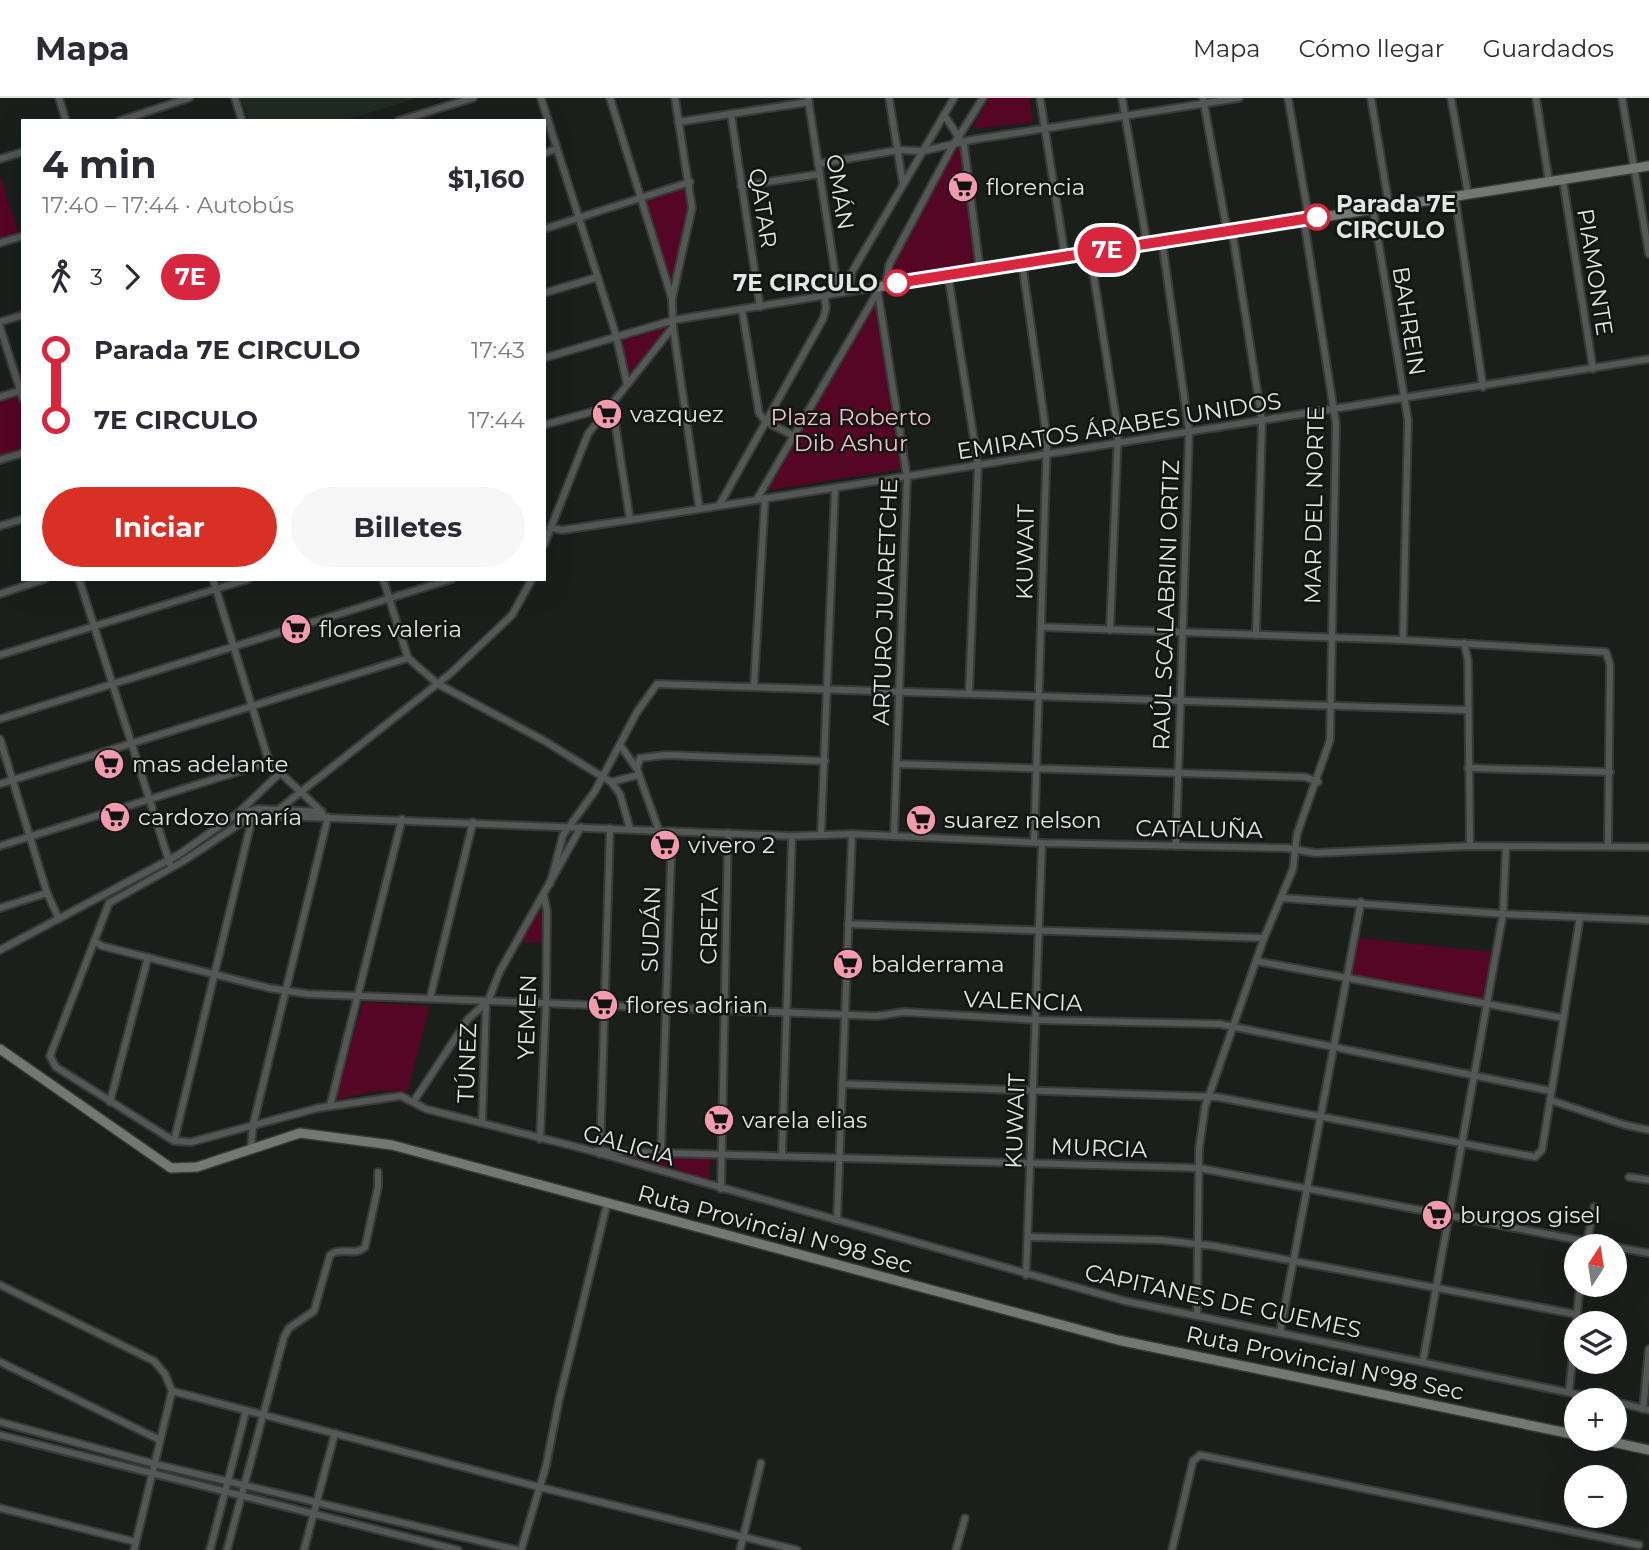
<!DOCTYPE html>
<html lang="es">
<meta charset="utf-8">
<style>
:root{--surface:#fff;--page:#f7f7f7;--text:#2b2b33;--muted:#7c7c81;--line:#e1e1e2;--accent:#d93025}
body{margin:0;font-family:Montserrat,sans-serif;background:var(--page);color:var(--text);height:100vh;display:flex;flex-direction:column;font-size:26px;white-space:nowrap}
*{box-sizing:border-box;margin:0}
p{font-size:23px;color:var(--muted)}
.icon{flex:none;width:38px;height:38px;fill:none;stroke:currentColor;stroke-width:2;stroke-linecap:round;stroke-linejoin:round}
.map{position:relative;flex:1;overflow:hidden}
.details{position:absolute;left:21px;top:21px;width:525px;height:462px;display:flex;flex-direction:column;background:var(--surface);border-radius:0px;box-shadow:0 7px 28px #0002}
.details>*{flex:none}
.badge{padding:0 14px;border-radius:23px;font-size:24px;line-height:46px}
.needle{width:46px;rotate:12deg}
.tools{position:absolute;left:1564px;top:1136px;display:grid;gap:14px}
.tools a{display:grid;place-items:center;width:63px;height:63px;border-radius:50%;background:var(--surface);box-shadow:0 7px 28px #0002;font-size:35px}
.map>.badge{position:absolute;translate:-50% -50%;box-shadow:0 0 0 4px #fff}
.legs{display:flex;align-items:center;gap:10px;height:77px;padding:0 21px;font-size:23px}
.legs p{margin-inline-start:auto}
.head{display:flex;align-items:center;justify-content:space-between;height:119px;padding:0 21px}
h1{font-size:38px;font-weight:700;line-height:52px}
.action{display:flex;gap:14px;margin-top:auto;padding:14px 21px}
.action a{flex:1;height:80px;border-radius:42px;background:var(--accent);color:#fff;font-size:28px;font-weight:700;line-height:80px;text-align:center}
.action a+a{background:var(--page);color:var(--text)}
ul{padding:0 21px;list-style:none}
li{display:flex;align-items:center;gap:24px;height:70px;font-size:26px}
li i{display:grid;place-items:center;width:10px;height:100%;margin:0 9px;background:currentColor}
li i::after{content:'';width:18px;height:18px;margin:-9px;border:5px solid;border-radius:50%;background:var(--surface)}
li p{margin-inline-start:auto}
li:first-child i{background:linear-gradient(#0000 50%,currentColor 0)}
li:last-child i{background:linear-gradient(currentColor 50%,#0000 0)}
header{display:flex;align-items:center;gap:42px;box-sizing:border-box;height:98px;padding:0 35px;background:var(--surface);border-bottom:2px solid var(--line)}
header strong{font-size:33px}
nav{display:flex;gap:38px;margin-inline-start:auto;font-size:24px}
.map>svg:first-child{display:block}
</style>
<header>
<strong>Mapa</strong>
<nav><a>Mapa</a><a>Cómo llegar</a><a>Guardados</a></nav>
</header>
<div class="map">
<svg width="1649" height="1452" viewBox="0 0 1649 1452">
<rect width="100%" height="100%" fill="#1a1f1c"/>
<!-- built -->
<polygon fill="#1f2a23" points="241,0 417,0 343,23 249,23"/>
<!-- green -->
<g fill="#540624">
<polygon points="989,0 1029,0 1033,24 972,31"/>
<polygon points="961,46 976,169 887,186 891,167 955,48"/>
<polygon points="0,77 19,136 0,140"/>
<polygon points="689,85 691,110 673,199 641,102"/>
<polygon points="875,206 902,371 768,392"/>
<polygon points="674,222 673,229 628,284 617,238"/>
<polygon points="20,295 23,304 23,355 0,362 0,301"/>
<polygon points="544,813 542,845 521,844 539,814"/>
<polygon points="1357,840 1493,854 1485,903 1350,879"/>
<polygon points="363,904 430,908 407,995 379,992 336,1002"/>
<polygon points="631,1058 711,1060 709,1082 632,1061"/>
</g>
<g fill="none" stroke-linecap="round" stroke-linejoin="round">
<!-- street casing -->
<g stroke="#363b38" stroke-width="10">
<g id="street">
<polyline points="59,0 66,23"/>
<polyline points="235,0 242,23"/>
<polyline points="541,0 616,237 627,286"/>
<polyline points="610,0 672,201 673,229 699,409"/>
<polyline points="808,0 838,194"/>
<polyline points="889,0 903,86"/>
<polyline points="1040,0 1065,158"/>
<polyline points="1122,0 1147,146"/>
<polyline points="1203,0 1227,133"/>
<polyline points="1371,0 1389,108"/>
<polyline points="1451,0 1468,96"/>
<polyline points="1536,0 1549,84"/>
<polyline points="1622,0 1649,156"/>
<polyline points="731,16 760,209"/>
<polyline points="944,17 964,47 980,172"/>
<polyline points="119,23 189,0"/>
<polyline points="398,23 473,0"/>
<polyline points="678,24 809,4"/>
<polyline points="544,55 557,51"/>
<polyline points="0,61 23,54"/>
<polyline points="818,66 898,52 923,53 971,42 1239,0"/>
<polyline points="1563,83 1593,271"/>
<polyline points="741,88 820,76"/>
<polyline points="1455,98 1483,289"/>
<polyline points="1373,111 1408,322 1403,542"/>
<polyline points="544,131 690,84"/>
<polyline points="1232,132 1262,323 1256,537"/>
<polyline points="1162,143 1189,333 1176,748"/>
<polyline points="0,145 23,138"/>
<polyline points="1090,154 1118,333 1110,532"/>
<polyline points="1022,165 1047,341 1034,744"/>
<polyline points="948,177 978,367 969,595"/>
<polyline points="886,187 889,167 952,49 983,0"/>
<polyline points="848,193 852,174 954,0"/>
<polyline points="544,195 598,179"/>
<polyline points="672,201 692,110 675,0"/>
<polyline points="742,212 759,315 765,323 792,337"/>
<polyline points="0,224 23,217"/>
<polyline points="0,229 23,301"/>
<polyline points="544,260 674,222 877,189 907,379 894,738"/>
<polyline points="0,299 22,292"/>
<polyline points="544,327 609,309 614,318 630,422"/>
<polyline points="0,362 23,355"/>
<polyline points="757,401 878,193"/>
<polyline points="720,406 823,221 826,210 824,197"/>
<polyline points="0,428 23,421"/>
<polyline points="553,430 562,432 630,422 1649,261"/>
<polyline points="544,447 588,336 673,229"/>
<polyline points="79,481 170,766"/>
<polyline points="213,481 269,664 322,714 323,719"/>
<polyline points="383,481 408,560 438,586 543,642 611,684 620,696 630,731"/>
<polyline points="0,496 45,481"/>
<polyline points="1041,529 1403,542 1606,554 1610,567 1608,747"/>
<polyline points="1464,545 1468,562 1470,748"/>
<polyline points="0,557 249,481"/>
<polyline points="754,587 765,400"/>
<polyline points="0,621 452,481"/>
<polyline points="0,641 47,795 59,821"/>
<polyline points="620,647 637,671"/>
<polyline points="898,666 1305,679 1318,684"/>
<polyline points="1468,670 1610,674"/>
<polyline points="611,684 639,677"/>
<polyline points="0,686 408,560"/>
<polyline points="278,712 451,575 512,517 532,481"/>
<polyline points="240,715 259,711 322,714"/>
<polyline points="659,733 637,671 640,660 666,657 825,663"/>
<polyline points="821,736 835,390"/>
<polyline points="0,748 269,664"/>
<polyline points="550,786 563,737 595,693 637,614 657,586 1466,612"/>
<polyline points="1283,800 1503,816 1649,822"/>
<polyline points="0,810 47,795"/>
<polyline points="848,826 1264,840"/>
<polyline points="94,843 102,848 269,890 308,896 877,918 904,914 1037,922 1220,926 1551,993"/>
<polyline points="0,852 178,757 238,715 280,675"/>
<polyline points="1256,863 1563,920"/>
<polyline points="430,900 473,724"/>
<polyline points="842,986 1217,999 1535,1059 1542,1052 1580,819"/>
<polyline points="1550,1002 1625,1027 1649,1032"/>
<polyline points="414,1003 468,921 488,903 500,873 581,729"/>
<polyline points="110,1004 148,859"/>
<polyline points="330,1008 402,721"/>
<polyline points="482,1025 486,906"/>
<polyline points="540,1041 546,904 547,813 544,798"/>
<polyline points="174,1043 253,717"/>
<polyline points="251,1049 253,1027 328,719"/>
<polyline points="594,1053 1199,1070 1610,1148"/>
<polyline points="661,1055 672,733"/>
<polyline points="600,1056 610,730"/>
<polyline points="782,1057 792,738"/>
<polyline points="1629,1079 1649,1082"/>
<polyline points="721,1091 728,735"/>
<polyline points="837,1122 852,736"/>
<polyline points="1028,1139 1161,1142 1214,1148 1575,1216"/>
<polyline points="1586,1148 1594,1109"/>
<polyline points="1615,1149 1649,1155"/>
<polyline points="1026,1177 1042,745"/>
<polyline points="0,1187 154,1263 165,1276 172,1293"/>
<polyline points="1197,1218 1199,1051 1205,1009 1264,840 1293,771 1297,736 1330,642 1336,326 1305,129 1307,110 1288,0"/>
<polyline points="1280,1234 1361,804"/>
<polyline points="1423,1263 1503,816 1506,749"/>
<polyline points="0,1264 160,1342"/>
<polyline points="1569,1294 1580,1186"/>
<polyline points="1605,1302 1125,1203 581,1050 426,1011 401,998 318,1010 191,1044 174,1043 56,969 50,958 109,805 182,764 253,717 792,738 852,736 1042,745 1287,750 1315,755 1470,748 1649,749"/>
<polyline points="1615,1304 1649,1312"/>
<polyline points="1643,1311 1649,1251"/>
<polyline points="0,1324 155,1366 517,1452"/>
<polyline points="0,1337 458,1452"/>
<polyline points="0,1410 136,1444"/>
<polyline points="134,1452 172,1293 539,1389 797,1452"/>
<polyline points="210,1452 246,1313"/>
<path d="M227,1452l57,-213 5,-9 25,-17 16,-56c11,-9 25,2 35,-8l13,-60v-15"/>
<polyline points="304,1452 335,1335"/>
<polyline points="521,1452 546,1368 559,1302 607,1106"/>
<polyline points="740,1452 761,1365"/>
<polyline points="956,1452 965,1420"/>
<polyline points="1172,1452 1193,1363 1200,1357 1639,1447"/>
</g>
</g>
<!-- secondary casing -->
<g stroke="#363b38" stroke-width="12">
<g id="secondary">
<polyline points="877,189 1649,68"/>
<polyline points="0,951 171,1070 197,1069 300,1035 392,1047 1118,1242 1577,1337"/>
<polyline points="1594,1340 1649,1352"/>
</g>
</g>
<!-- street -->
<use href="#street" stroke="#545755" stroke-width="6"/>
<!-- secondary -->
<use href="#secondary" stroke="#737875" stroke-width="9"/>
</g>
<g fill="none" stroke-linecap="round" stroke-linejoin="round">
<!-- line-1 casing -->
<g stroke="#fff" stroke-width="16">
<polyline id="line-1" points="897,185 1317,119"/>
</g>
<!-- line-1 -->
<use href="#line-1" stroke="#d7263d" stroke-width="10"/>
</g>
<!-- icons -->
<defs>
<g id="supermarket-disc" transform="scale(1.575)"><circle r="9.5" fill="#f29aae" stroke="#111613"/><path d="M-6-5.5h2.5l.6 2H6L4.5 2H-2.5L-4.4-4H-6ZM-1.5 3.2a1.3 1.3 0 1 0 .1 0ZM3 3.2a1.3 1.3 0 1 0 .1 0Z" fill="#111"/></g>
</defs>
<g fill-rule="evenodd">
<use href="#supermarket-disc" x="963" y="89"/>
<use href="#supermarket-disc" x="607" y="316"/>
<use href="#supermarket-disc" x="296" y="531"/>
<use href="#supermarket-disc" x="109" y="666"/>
<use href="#supermarket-disc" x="115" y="719"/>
<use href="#supermarket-disc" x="921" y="722"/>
<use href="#supermarket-disc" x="665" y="747"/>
<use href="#supermarket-disc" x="848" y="866"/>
<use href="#supermarket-disc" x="603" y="907"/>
<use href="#supermarket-disc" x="719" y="1022"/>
<use href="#supermarket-disc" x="1437" y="1117"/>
</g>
<!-- markers -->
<g fill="#fff" stroke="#d7263d" stroke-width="3.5">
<circle cx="1317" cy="119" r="12"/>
<circle cx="897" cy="185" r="12"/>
</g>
<g text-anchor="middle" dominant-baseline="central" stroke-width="5" stroke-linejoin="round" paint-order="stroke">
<!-- poi labels -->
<g font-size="23" fill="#e3e6e4" stroke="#111613" text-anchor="start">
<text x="986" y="89">florencia</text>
<text x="630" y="316">vazquez</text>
<text x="319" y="531">flores valeria</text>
<text x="132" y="666">mas adelante</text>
<text x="138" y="719">cardozo maría</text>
<text x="944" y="722">suarez nelson</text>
<text x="688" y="747">vivero 2</text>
<text x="871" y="866">balderrama</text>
<text x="626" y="907">flores adrian</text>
<text x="742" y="1022">varela elias</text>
<text x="1460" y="1117">burgos gisel</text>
</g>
<!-- street labels -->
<g font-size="23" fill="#e3e6e4" stroke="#111613">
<text transform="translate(840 94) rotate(81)">OMÁN</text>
<text transform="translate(763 110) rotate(81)">QATAR</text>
<text transform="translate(1595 174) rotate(81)">PIAMONTE</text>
<text transform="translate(1409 223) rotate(81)">BAHREIN</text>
<text transform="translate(1119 328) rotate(-9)">EMIRATOS ÁRABES UNIDOS</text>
<text transform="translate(1314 407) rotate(-89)">MAR DEL NORTE</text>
<text transform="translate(1025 454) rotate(-89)">KUWAIT</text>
<text transform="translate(885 504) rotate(-88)">ARTURO JUARETCHE</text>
<text transform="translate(1166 507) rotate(-88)">RAÚL SCALABRINI ORTIZ</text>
<text transform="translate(1199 731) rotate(1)">CATALUÑA</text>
<text transform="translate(709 828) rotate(-89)">CRETA</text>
<text transform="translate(651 831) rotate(-88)">SUDÁN</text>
<text transform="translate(1023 903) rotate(2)">VALENCIA</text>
<text transform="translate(527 919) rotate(-88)">YEMEN</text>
<text transform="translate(467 965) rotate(-88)">TÚNEZ</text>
<text transform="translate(1015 1023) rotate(-88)">KUWAIT</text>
<text transform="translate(629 1047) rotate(16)">GALICIA</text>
<text transform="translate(1099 1050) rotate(2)">MURCIA</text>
<text transform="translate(775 1131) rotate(15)">Ruta Provincial Nº98 Sec</text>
<text transform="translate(1223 1203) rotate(12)">CAPITANES DE GUEMES</text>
<text transform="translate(1325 1265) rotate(12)">Ruta Provincial Nº98 Sec</text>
</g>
<!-- stop labels -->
<g font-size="23" font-weight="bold" fill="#e3e6e4" stroke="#111613" text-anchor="start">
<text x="1336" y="106">Parada 7E<tspan x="1336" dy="26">CIRCULO</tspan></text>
<text x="878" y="185" text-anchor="end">7E CIRCULO</text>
</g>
<!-- park labels -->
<g font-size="23" fill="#f3bfca" stroke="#111613">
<text x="851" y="319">Plaza Roberto<tspan x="851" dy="26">Dib Ashur</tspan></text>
</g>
</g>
</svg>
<div class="tools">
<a><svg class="needle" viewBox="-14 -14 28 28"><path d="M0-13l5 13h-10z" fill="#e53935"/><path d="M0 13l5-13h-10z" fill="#7c7c81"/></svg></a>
<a><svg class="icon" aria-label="layers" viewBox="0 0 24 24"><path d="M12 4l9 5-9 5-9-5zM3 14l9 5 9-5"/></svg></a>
<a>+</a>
<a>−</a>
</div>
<b class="badge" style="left:1107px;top:152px;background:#d7263d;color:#fff">7E</b>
<section class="details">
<div class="head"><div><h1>4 min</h1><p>17:40 – 17:44 · Autobús</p></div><b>$1,160</b></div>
<div class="legs"><svg class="icon" aria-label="walk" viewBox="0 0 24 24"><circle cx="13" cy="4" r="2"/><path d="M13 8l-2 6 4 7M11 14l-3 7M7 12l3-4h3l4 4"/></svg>3<svg class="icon" aria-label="forward" viewBox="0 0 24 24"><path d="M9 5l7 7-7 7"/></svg><b class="badge" style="background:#d7263d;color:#fff">7E</b></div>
<ul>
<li><i style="color:#d7263d"></i><b>Parada 7E CIRCULO</b><p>17:43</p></li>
<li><i style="color:#d7263d"></i><b>7E CIRCULO</b><p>17:44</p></li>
</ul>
<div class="action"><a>Iniciar</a><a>Billetes</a></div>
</section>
</div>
